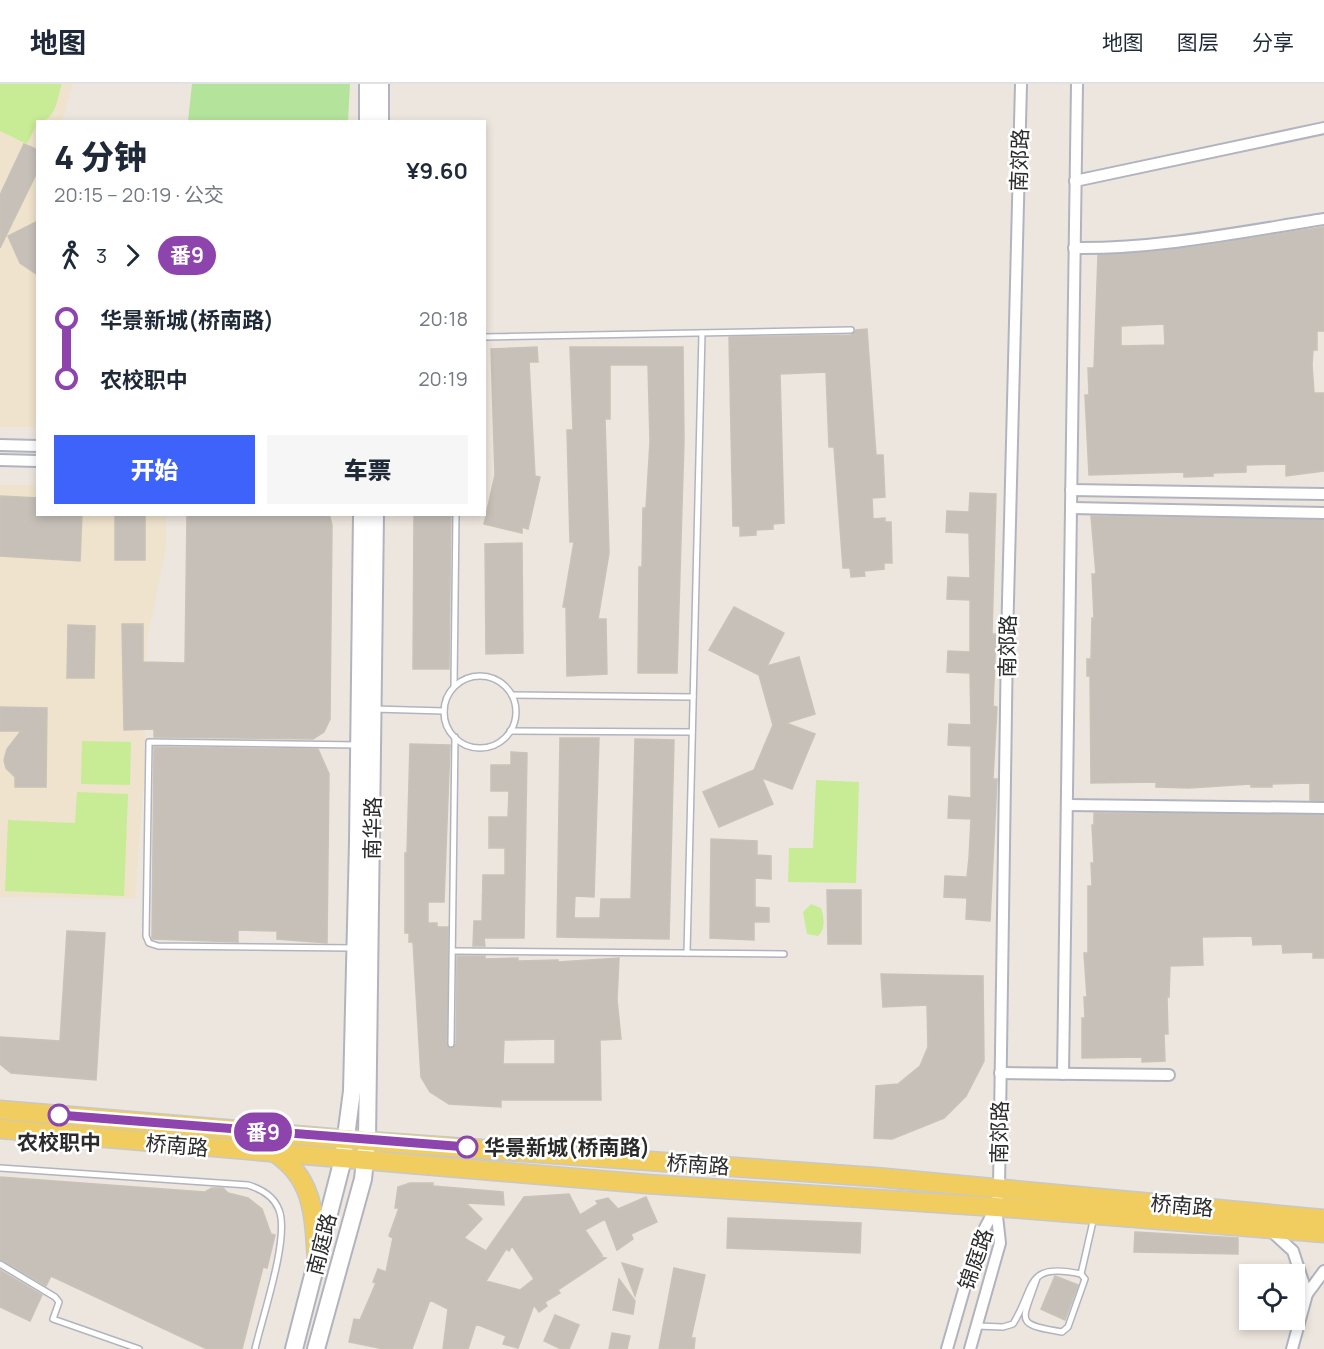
<!DOCTYPE html>
<html lang="zh">
<meta charset="utf-8">
<style>
:root{--surface:#fff;--page:#f6f6f7;--text:#1f2937;--muted:#747a83;--line:#e0e1e3;--accent:#3e63fa}
body{margin:0;font-family:Manrope,"Noto Sans SC",sans-serif;background:var(--page);color:var(--text);height:100vh;display:flex;flex-direction:column;font-size:22px;white-space:nowrap}
*{box-sizing:border-box;margin:0}
p{font-size:20px;color:var(--muted)}
.icon{flex:none;width:33px;height:33px;fill:none;stroke:currentColor;stroke-width:2;stroke-linecap:round;stroke-linejoin:round}
.map{position:relative;flex:1;overflow:hidden}
.sheet{position:absolute;left:36px;top:36px;width:450px;height:396px;display:flex;flex-direction:column;background:var(--surface);border-radius:0px;box-shadow:0 3px 9px #0003}
.sheet>*{flex:none}
.badge{padding:0 12px;border-radius:20px;font-size:21px;line-height:39px}
.tools{position:absolute;left:1239px;top:1180px;display:grid;gap:12px}
.tools a{display:grid;place-items:center;width:66px;height:66px;border-radius:0px;background:var(--surface);box-shadow:0 3px 9px #0003;font-size:30px}
.map>.badge{position:absolute;translate:-50% -50%;box-shadow:0 0 0 3px #fff}
.legs{display:flex;align-items:center;gap:9px;height:66px;padding:0 18px;font-size:20px}
.legs p{margin-inline-start:auto}
.summary{display:flex;align-items:center;justify-content:space-between;height:102px;padding:0 18px}
h1{font-size:33px;font-weight:800;line-height:45px}
.cta{display:flex;gap:12px;margin-top:auto;padding:12px 18px}
.cta a{flex:1;height:69px;border-radius:0px;background:var(--accent);color:#fff;font-size:24px;font-weight:800;line-height:69px;text-align:center}
.cta a+a{background:var(--page);color:var(--text)}
ul{padding:0 18px;list-style:none}
li{display:flex;align-items:center;gap:21px;height:60px;font-size:22px}
li i{display:grid;place-items:center;width:9px;height:100%;margin:0 8px;background:currentColor}
li i::after{content:'';width:15px;height:15px;margin:-8px;border:4px solid;border-radius:50%;background:var(--surface)}
li p{margin-inline-start:auto}
li:first-child i{background:linear-gradient(#0000 50%,currentColor 0)}
li:last-child i{background:linear-gradient(currentColor 50%,#0000 0)}
header{display:flex;align-items:center;gap:36px;box-sizing:border-box;height:84px;padding:0 30px;background:var(--surface);border-bottom:2px solid var(--line)}
header strong{font-size:28px}
nav{display:flex;gap:33px;margin-inline-start:auto;font-size:21px}
.map>svg:first-child{display:block}
</style>
<header>
<strong>地图</strong>
<nav><a>地图</a><a>图层</a><a>分享</a></nav>
</header>
<div class="map">
<svg width="1324" height="1265" viewBox="0 0 1324 1265">
<rect width="100%" height="100%" fill="#ede6de"/>
<!-- education -->
<g fill="#efe3cd">
<polygon points="0,0 73,0 62,37 38,38 37,343 0,343"/>
<polygon points="0,401 37,401 38,430 166,431 166,464 147,555 144,696 135,815 0,813"/>
</g>
<!-- green -->
<polygon fill="#b4e39b" points="192,0 350,0 348,37 188,37"/>
<!-- pitch -->
<g fill="#c8eb96">
<path d="M0,0h62c-5,14 -6,37 -24,38l-11,22 -27,-13z"/>
<polygon points="82,657 131,658 130,701 81,700"/>
<polygon points="816,696 859,698 856,799 788,798 789,764 813,764"/>
<polygon points="77,708 128,710 124,812 5,807 8,736 75,739"/>
<path d="M811,820l10,4c3,9 5,21 -3,28l-11,-2 -4,-22z"/>
</g>
<!-- building -->
<g fill="#c6c0b9" stroke="#c9c2b7" stroke-width="1.5" fill-rule="evenodd">
<polygon points="24,60 38,66 38,86 0,164 0,111"/>
<polygon points="38,137 38,191 20,179 8,152"/>
<path d="M1324,143v104h-7v19h-4l-1,15 2,28h10v78l-38,5v-12l-40,1v7l-33,1v3l-29,1v-5l-95,3 -4,-80h4l-1,-27h6l4,-113 102,-9zM1164,240l1,21 -44,1v-20z"/>
<polygon points="867,245 876,371 883,371 885,413 872,414 873,435 885,434 885,438 891,438 892,479 884,479 884,485 864,487 865,492 851,493 850,484 843,484 834,363 829,363 826,288 780,290 784,439 773,440 773,445 756,446 756,451 740,452 740,442 733,442 729,253 851,251 856,246"/>
<polygon points="537,263 538,278 529,278 535,392 540,393 528,445 522,443 522,449 484,440 495,391 491,265"/>
<polygon points="570,263 683,263 684,356 677,589 638,589 639,483 642,483 643,424 646,424 650,358 648,281 610,281 610,335 605,335 609,469 598,535 606,535 607,590 567,592 566,523 563,523 574,458 570,458 567,346 573,346"/>
<polygon points="970,409 996,410 992,550 996,550 993,622 997,623 993,695 997,695 990,837 966,835 967,814 944,813 945,792 967,793 969,774 971,735 948,734 949,712 971,714 971,662 948,661 949,640 971,641 970,589 947,588 948,567 970,568 970,516 947,515 948,493 970,494 969,449 946,448 947,427 969,428"/>
<polygon points="0,412 38,414 38,430 82,430 80,477 0,472"/>
<rect x="115" y="430" width="30" height="46"/>
<polygon points="187,430 329,430 332,441 330,635 324,648 313,655 154,653 154,645 124,646 122,540 143,540 143,578 185,579"/>
<polygon points="414,430 451,430 449,585 413,585"/>
<polygon points="1091,432 1324,436 1324,717 1310,716 1310,699 1272,700 1272,703 1251,703 1251,700 1189,704 1156,703 1156,698 1091,699 1090,592 1087,592 1087,575 1091,575 1092,534 1094,534 1092,490 1096,490"/>
<polygon points="522,459 523,569 486,570 485,460"/>
<polygon points="734,523 784,549 767,582 799,573 815,630 786,639 815,650 792,705 762,694 773,720 719,743 703,708 754,686 773,641 759,591 709,566"/>
<polygon points="68,541 95,542 94,594 67,594"/>
<polygon points="0,623 47,624 46,703 15,703 15,693 6,684 4,676 7,665 21,647 0,647"/>
<polygon points="560,654 599,654 594,813 575,812 574,834 600,834 601,815 631,815 635,655 674,656 669,855 557,853"/>
<path d="M410,660l40,1 -6,157h-16v21h9v4h11l-1,119 5,3 4,-5 1,-88h28v3l33,-1v3l40,-1v2l61,-4 -2,42 4,39 -21,1 1,60h-100v7l-52,-3 -19,-12 -9,-15 -8,-135h-4v-9h-4v-80h2zM555,955v25h-52l1,-24z"/>
<polygon points="154,663 318,665 329,690 327,859 277,855 277,847 238,846 238,858 152,855"/>
<polygon points="511,668 527,669 524,854 484,854 485,862 473,862 474,837 482,837 483,791 505,791 505,764 489,764 489,733 508,733 509,707 491,707 491,681 511,681"/>
<polygon points="1094,729 1324,731 1324,874 1313,874 1313,868 1283,869 1282,860 1253,861 1252,852 1202,853 1203,881 1170,882 1169,913 1167,913 1168,950 1164,950 1165,977 1142,978 1142,973 1082,974 1082,934 1085,934 1084,913 1087,913 1084,869 1088,869 1088,802 1092,802 1091,779 1094,779 1092,741 1094,741"/>
<polygon points="711,755 757,757 757,771 771,772 771,795 755,794 755,823 769,824 769,838 754,838 754,856 710,854"/>
<polygon points="827,806 861,806 861,860 828,860"/>
<polygon points="67,847 105,849 96,996 11,989 0,980 0,953 60,957"/>
<polygon points="881,890 983,892 984,977 966,1012 944,1034 892,1055 874,1054 876,1002 898,1000 920,982 928,963 927,921 883,923"/>
<polygon points="0,1093 205,1108 212,1104 223,1104 228,1109 248,1114 262,1125 271,1150 275,1151 267,1184 263,1183 242,1265 207,1265 51,1192 46,1202 0,1175"/>
<path d="M410,1099h23v3l70,6 1,13 -38,-2 16,16 -18,19 22,13 38,-54 45,-3 11,21 18,-11 -2,-3 12,-3 10,11 28,-12 11,25 -26,12 2,5 -16,11 -12,-31 -20,11 17,25 -4,1 8,2 -48,32 2,3 -15,9 2,4 -8,6 -5,-7 -16,43 -15,-4 3,-8 -30,-12 -8,25h-25l5,-40 -18,-9 -18,49h-28l-35,-7 5,-23 6,1 16,-37 -3,-1 5,-13 8,3 7,-34 -4,-2 10,-28h-4l3,-21zM512,1162l22,33 -14,11 -34,-9 20,-32 3,2z"/>
<polygon points="728,1134 861,1139 860,1169 727,1164"/>
<polygon points="1135,1148 1238,1154 1238,1170 1134,1168"/>
<polygon points="622,1179 643,1185 635,1212"/>
<polygon points="674,1184 705,1191 691,1254 695,1254 694,1265 659,1265"/>
<polygon points="0,1186 42,1211 30,1237 0,1223"/>
<polygon points="1055,1192 1078,1201 1065,1236 1041,1225"/>
<polygon points="619,1195 635,1217 633,1230 613,1226"/>
<polygon points="555,1231 579,1241 569,1265 561,1265 544,1257"/>
<polygon points="612,1249 630,1252 627,1265 609,1265"/>
</g>
<g fill="none" stroke-linecap="round" stroke-linejoin="round">
<!-- lane casing -->
<g stroke="#b1b4bf" stroke-width="8">
<g id="lane">
<polyline points="484,253 851,246"/>
<circle cx="480" cy="628" r="36"/>
<polyline points="454,602 456,430"/>
<polyline points="512,611 693,613"/>
<polyline points="374,625 444,627"/>
<polyline points="510,647 692,648"/>
<polyline points="353,864 158,862 149,859 146,852 149,658 358,661"/>
<polyline points="454,867 784,870"/>
<polyline points="687,869 702,249"/>
<polyline points="451,960 455,653"/>
<path d="M0,1084l248,17c13,4 26,11 31,25 11,27 -17,108 -24,139"/>
<polyline points="0,1180 55,1213 59,1218 53,1235 139,1265"/>
<polyline points="1081,1190 1094,1133"/>
<path d="M977,1242l26,1 10,-3c23,-37 11,-62 68,-50l4,5 -17,48 -6,5c-50,-8 -39,-11 -25,-54"/>
</g>
</g>
<!-- street casing -->
<g stroke="#b1b4bf" stroke-width="14">
<g id="street">
<polyline points="1075,97 1324,44"/>
<path d="M1074,164c84,1 167,-16 250,-29"/>
<polyline points="0,361 38,362"/>
<polyline points="0,376 38,377"/>
<polyline points="1071,406 1324,410"/>
<polyline points="1071,424 1324,429"/>
<polyline points="1067,721 1324,724"/>
<polyline points="1000,989 1169,991"/>
<polyline points="1063,990 1077,0"/>
<polyline points="1271,1147 1293,1167 1307,1210"/>
<polyline points="947,1265 978,1157 996,1123"/>
<polyline points="970,1265 1000,1159 996,1123 999,1104 1007,557 1021,0"/>
<polyline points="1292,1265 1307,1210 1324,1187"/>
</g>
</g>
<!-- secondary casing -->
<g stroke="#b1b4bf" stroke-width="20">
<g id="secondary">
<polyline points="368,38 368,0"/>
<polyline points="380,38 380,0"/>
<polyline points="294,1265 343,1075 352,1007 358,758 362,430"/>
<polyline points="316,1265 363,1095 367,1057 375,430"/>
</g>
</g>
<!-- primary casing -->
<g stroke="#c8c8c8" stroke-width="21">
<g id="primary">
<polyline points="0,1026 367,1057 875,1093 1324,1135"/>
<polyline points="0,1045 647,1100 996,1123 1324,1149"/>
<path d="M275,1069c40,26 39,65 42,108"/>
</g>
</g>
<!-- lane -->
<use href="#lane" stroke="#fff" stroke-width="5"/>
<!-- street -->
<use href="#street" stroke="#fff" stroke-width="10"/>
<!-- secondary -->
<use href="#secondary" stroke="#fff" stroke-width="16"/>
<!-- primary -->
<use href="#primary" stroke="#f1cd5f" stroke-width="18"/>
</g>
<g fill="none" stroke-linecap="round" stroke-linejoin="round">
<!-- line-1 casing -->
<g stroke="#fff" stroke-width="14">
<polyline id="line-1" points="59,1031 467,1063"/>
</g>
<!-- line-1 -->
<use href="#line-1" stroke="#8e44ad" stroke-width="9"/>
</g>
<!-- markers -->
<g fill="#fff" stroke="#8e44ad" stroke-width="3">
<circle cx="59" cy="1031" r="10"/>
<circle cx="467" cy="1063" r="10"/>
</g>
<g text-anchor="middle" dominant-baseline="central" stroke-width="5" stroke-linejoin="round" paint-order="stroke">
<!-- street labels -->
<g font-size="21" fill="#2b2b2b" stroke="#fff">
<text transform="translate(1019 76) rotate(-88)">南郊路</text>
<text transform="translate(1007 562) rotate(-89)">南郊路</text>
<text transform="translate(372 744) rotate(-89)">南华路</text>
<text transform="translate(999 1048) rotate(-89)">南郊路</text>
<text transform="translate(177 1061) rotate(5)">桥南路</text>
<text transform="translate(698 1080) rotate(4)">桥南路</text>
<text transform="translate(1182 1121) rotate(5)">桥南路</text>
<text transform="translate(321 1160) rotate(-76)">南庭路</text>
<text transform="translate(975 1175) rotate(-71)">锦庭路</text>
</g>
<!-- stop labels -->
<g font-size="21" font-weight="bold" fill="#2b2b2b" stroke="#fff">
<text x="59" y="1058">农校职中</text>
<text x="484" y="1063" text-anchor="start">华景新城(桥南路)</text>
</g>
</g>
</svg>
<div class="tools">
<a><svg class="icon" aria-label="locate" viewBox="0 0 24 24"><circle cx="12" cy="12" r="6"/><path d="M12 2v4M12 18v4M2 12h4M18 12h4"/></svg></a>
</div>
<b class="badge" style="left:263px;top:1048px;background:#8e44ad;color:#fff">番9</b>
<section class="sheet">
<div class="summary"><div><h1>4 分钟</h1><p>20:15 – 20:19 · 公交</p></div><b>¥9.60</b></div>
<div class="legs"><svg class="icon" aria-label="walk" viewBox="0 0 24 24"><circle cx="13" cy="4" r="2"/><path d="M13 8l-2 6 4 7M11 14l-3 7M7 12l3-4h3l4 4"/></svg>3<svg class="icon" aria-label="forward" viewBox="0 0 24 24"><path d="M9 5l7 7-7 7"/></svg><b class="badge" style="background:#8e44ad;color:#fff">番9</b></div>
<ul>
<li><i style="color:#8e44ad"></i><b>华景新城(桥南路)</b><p>20:18</p></li>
<li><i style="color:#8e44ad"></i><b>农校职中</b><p>20:19</p></li>
</ul>
<div class="cta"><a>开始</a><a>车票</a></div>
</section>
</div>
